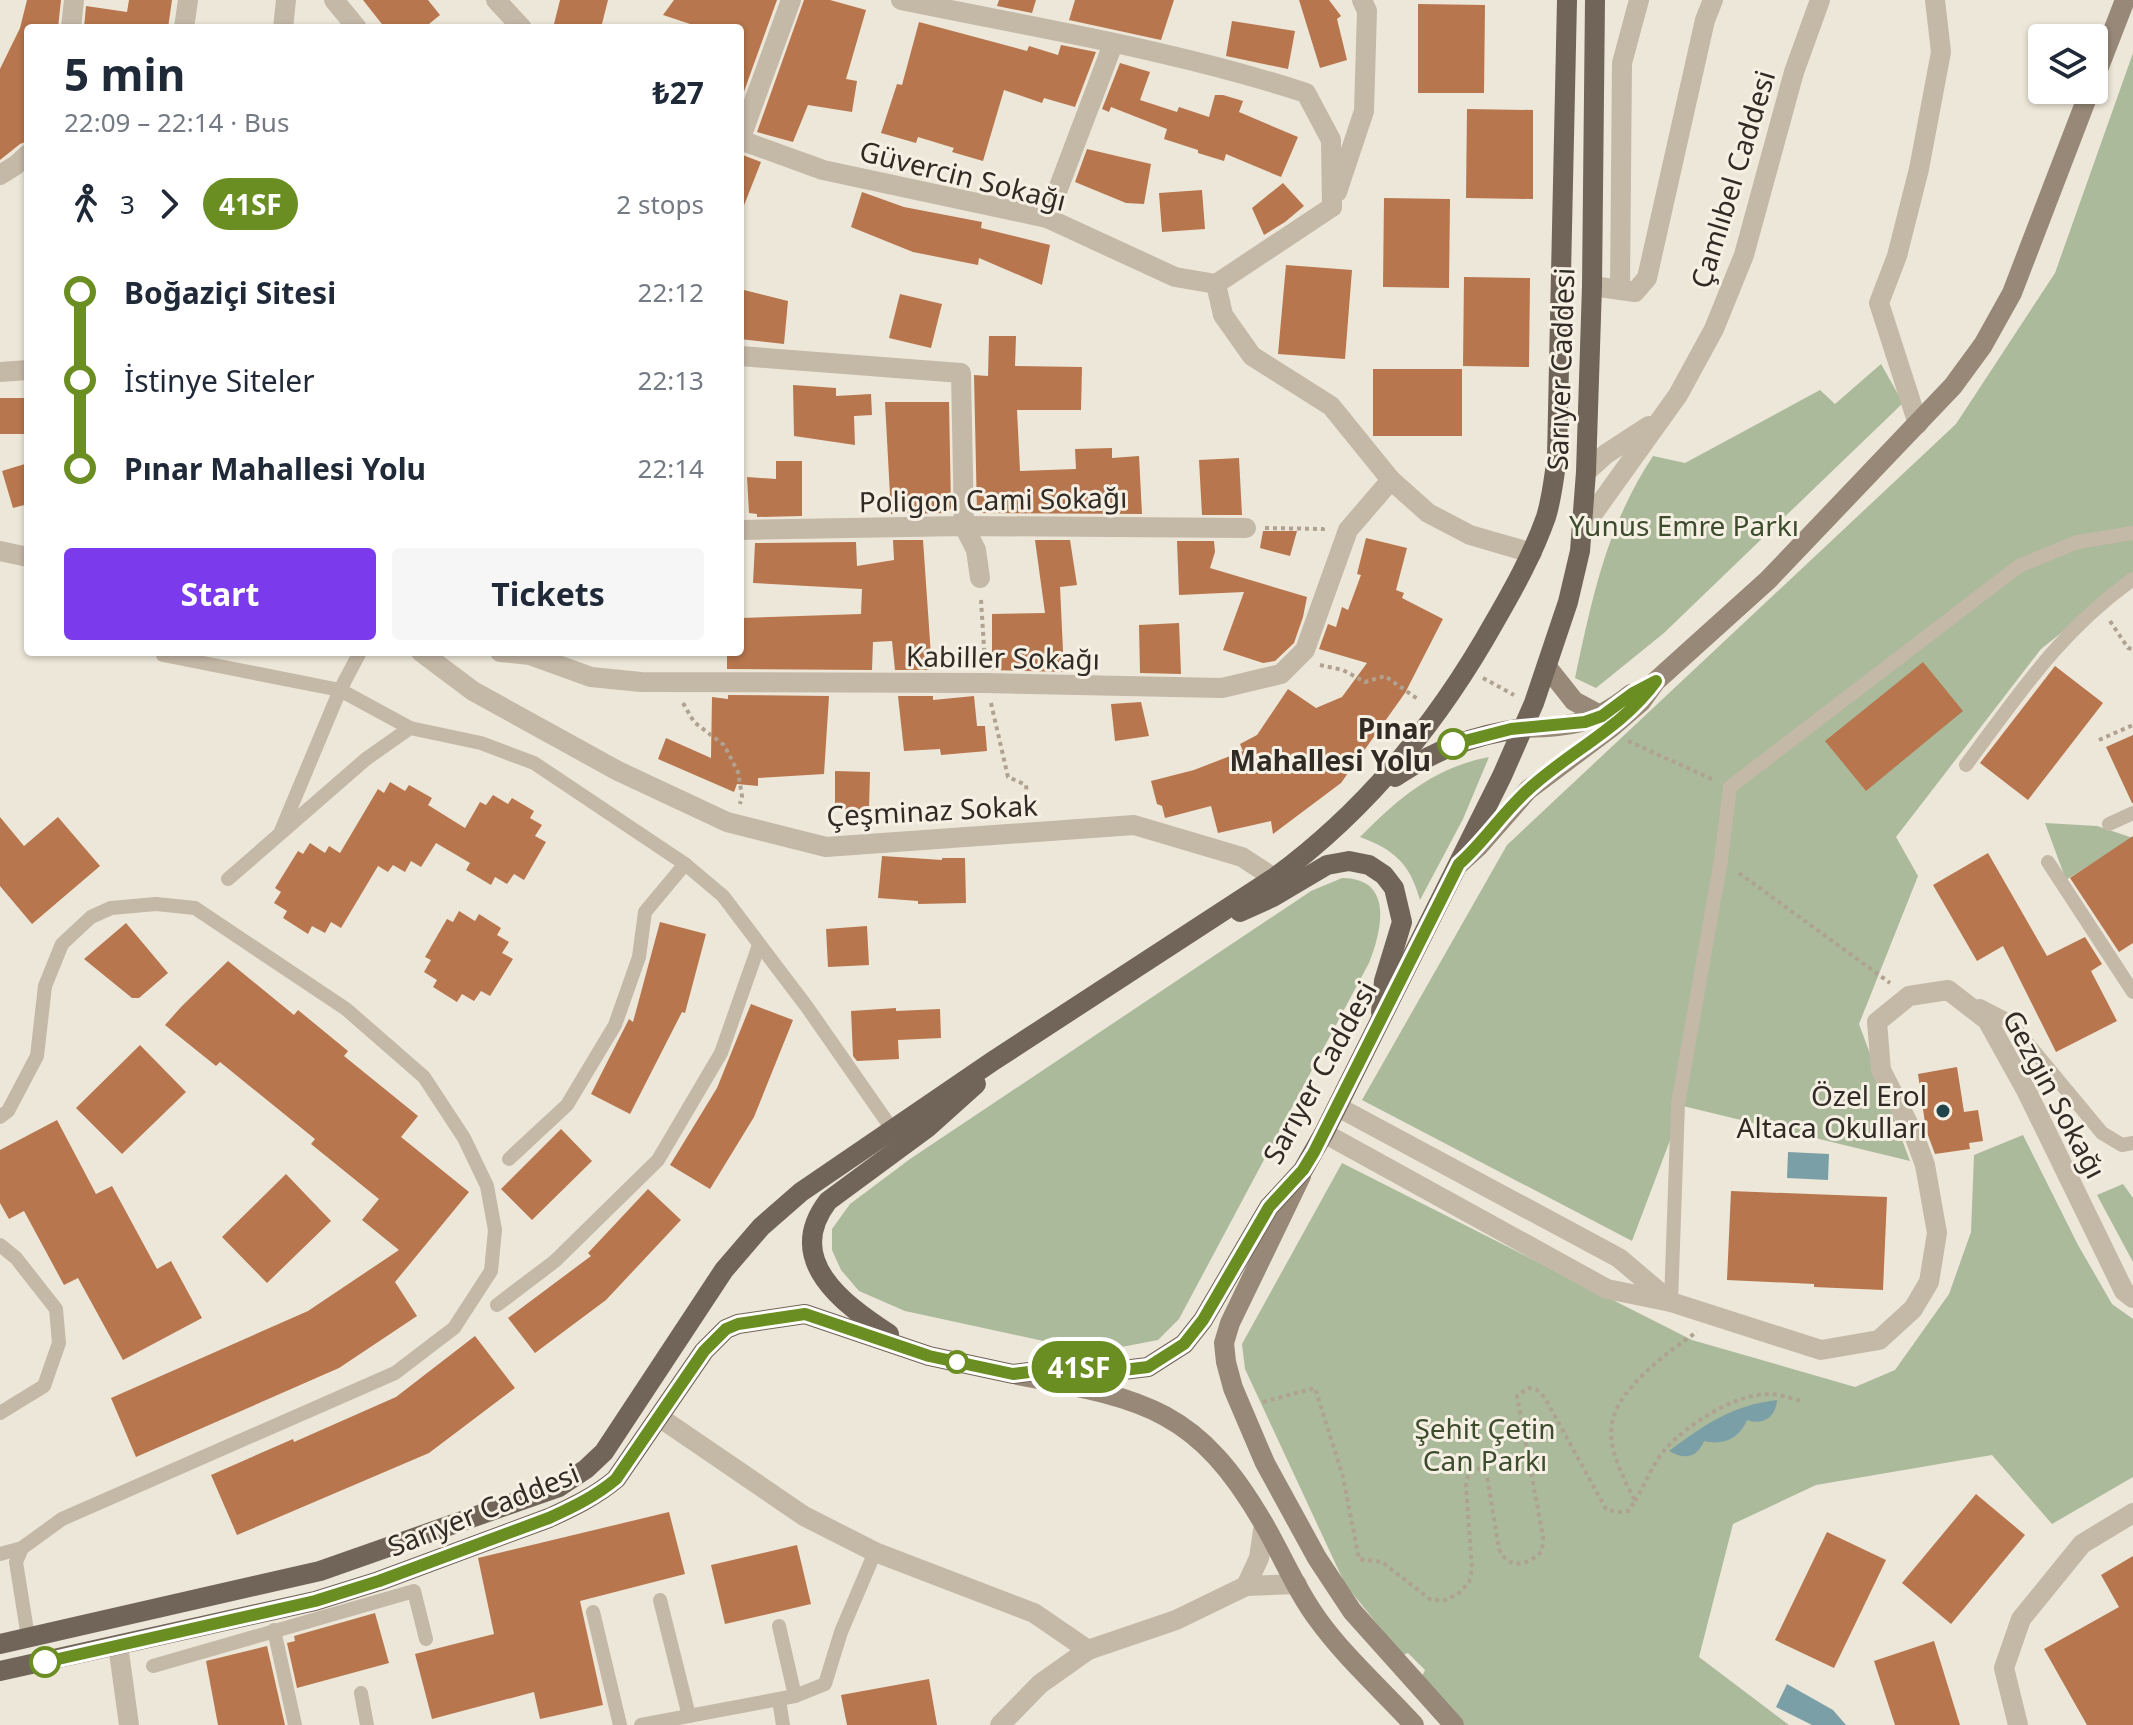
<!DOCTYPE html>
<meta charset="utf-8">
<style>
:root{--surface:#fff;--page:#f6f6f7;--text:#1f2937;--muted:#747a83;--accent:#7c3aed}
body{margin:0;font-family:"Noto Sans",sans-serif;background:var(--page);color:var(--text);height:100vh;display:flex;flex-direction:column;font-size:30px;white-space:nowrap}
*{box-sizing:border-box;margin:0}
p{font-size:26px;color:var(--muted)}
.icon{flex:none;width:44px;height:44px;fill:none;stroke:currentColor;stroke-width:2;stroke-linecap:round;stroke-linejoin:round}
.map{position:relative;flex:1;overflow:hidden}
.details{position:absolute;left:24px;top:24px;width:720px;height:632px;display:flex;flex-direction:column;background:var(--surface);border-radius:8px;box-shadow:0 2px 6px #0004}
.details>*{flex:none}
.badge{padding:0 16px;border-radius:26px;font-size:28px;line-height:52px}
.buttons{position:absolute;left:2028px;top:24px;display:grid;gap:16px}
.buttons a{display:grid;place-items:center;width:80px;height:80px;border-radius:8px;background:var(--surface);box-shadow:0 2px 6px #0004;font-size:40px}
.map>.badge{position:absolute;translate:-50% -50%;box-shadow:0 0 0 4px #fff}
.legs{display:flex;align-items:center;gap:12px;height:88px;padding:0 40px;font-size:26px}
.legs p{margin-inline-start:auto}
.headline{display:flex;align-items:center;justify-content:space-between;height:136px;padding:0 40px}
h1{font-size:44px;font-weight:700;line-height:60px}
.button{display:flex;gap:16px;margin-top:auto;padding:16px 40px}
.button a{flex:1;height:92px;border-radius:8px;background:var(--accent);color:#fff;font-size:32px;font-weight:700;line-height:92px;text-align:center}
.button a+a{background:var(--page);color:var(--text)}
ul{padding:0 40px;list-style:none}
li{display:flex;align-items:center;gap:28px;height:88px;font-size:30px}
li i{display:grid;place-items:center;width:12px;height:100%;margin:0 10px;background:currentColor}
li i::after{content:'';width:20px;height:20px;margin:-10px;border:6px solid;border-radius:50%;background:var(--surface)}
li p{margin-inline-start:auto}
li:first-child i{background:linear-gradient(#0000 50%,currentColor 0)}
li:last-child i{background:linear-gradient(currentColor 50%,#0000 0)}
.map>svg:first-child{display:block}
</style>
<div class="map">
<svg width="2133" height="1725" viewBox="0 0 2133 1725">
<rect width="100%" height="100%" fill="#ede7d9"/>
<!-- green -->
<g fill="#abba9b">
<polygon points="2133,53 2133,576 2041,649 1896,837 1918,876 1859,1024 1910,1161 1683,1106 1632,1241 1362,1100 1507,845 1956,424 2055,273"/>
<path d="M1881,364l22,39 -239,230 -68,55 -21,-10c18,-83 31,-150 78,-222l32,7 135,-73 15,14z"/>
<path d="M1489,757l-26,62 -43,81c-10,-36 -25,-50 -60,-63 39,-39 73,-69 129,-80z"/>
<polygon points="2045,823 2097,826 2133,838 2066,880"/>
<path d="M1342,878c52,0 40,52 27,85l-190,356 -21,21 -47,9h-31l-175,-38 -46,-20 -18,-21 -9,-20v-21l18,-25 60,-45 401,-268z"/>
<polygon points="2023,1135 2078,1245 2112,1304 2133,1319 2133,1477 2052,1524 1992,1455 1816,1485 1733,1524 1699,1657 1789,1725 1464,1725 1421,1678 1425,1670 1408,1653 1402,1655 1345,1584 1245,1369 1242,1344 1342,1163 1692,1340 1855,1387 1895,1370 1949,1294 1971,1232 1974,1155"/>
<polygon points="2123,1184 2133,1198 2133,1262 2097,1195"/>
</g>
<!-- water -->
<g fill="#7b9fa7">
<polygon points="1788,1152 1829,1154 1828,1180 1787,1178"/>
<path d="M1777,1400c-1,17 -14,26 -30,20 -7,18 -24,26 -43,21 -7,17 -19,19 -35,10 37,-27 61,-45 108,-51z"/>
<polygon points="1787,1684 1833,1710 1846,1725 1812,1725 1776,1707"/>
</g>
<!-- building -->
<g fill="#b7764d">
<polygon points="27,0 61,0 58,28 28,28 28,141 20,144 0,160 0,69 20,28"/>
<polygon points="129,0 172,0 168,28 84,28 86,6 127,12"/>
<polygon points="363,0 428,0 440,15 424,28 385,28"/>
<polygon points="560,0 608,0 601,28 553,28"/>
<polygon points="674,0 777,0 742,97 740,28 702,28 663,15"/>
<polygon points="804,0 830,0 866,10 846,79 857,81 852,112 808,105 793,142 757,132"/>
<polygon points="999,0 1036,0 1032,13 997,6"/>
<polygon points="1075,0 1174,0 1161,40 1069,20"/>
<polygon points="1299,0 1329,0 1341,16 1337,19 1347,60 1320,68"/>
<polygon points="1418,4 1485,5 1484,93 1418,93"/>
<polygon points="1232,21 1295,31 1288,69 1226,56"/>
<polygon points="919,22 1027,51 1029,46 1058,55 1061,45 1096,52 1075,107 1044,98 1042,103 1004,90 983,161 952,152 954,148 918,137 916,143 881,133 897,84 902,85"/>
<polygon points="1120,63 1150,72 1140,100 1177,112 1179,107 1209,117 1215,95 1223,95 1243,101 1239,112 1298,137 1281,177 1226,154 1224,161 1198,153 1198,150 1164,139 1167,129 1111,107 1109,112 1102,109"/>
<polygon points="1467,109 1533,110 1533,199 1466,198"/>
<polygon points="1087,149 1151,164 1144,204 1126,203 1075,182"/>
<polygon points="740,154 761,162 741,213 740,213"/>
<polygon points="1283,183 1304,206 1285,222 1264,235 1252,208"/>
<polygon points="1202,190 1205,229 1162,232 1159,193"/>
<polygon points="862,192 904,207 982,222 981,228 1050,245 1042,285 979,258 978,265 913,252 851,227"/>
<polygon points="1384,198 1450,199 1449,288 1383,287"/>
<polygon points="1286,265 1352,270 1345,359 1278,354"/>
<polygon points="1464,277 1530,278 1529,367 1463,366"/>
<polygon points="740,289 788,301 784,344 740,339"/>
<polygon points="900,294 942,304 931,348 889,338"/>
<polygon points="989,336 1016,336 1015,366 1082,367 1081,410 1017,410 1020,471 1076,469 1075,449 1112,448 1112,458 1139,456 1142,514 977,513 974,375 988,376"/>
<rect x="1373" y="369" width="89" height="67"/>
<polygon points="793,385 836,388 836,396 871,394 872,415 854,416 855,445 794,436"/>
<rect x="0" y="398" width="28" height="36"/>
<polygon points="885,402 949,402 951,508 947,513 891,514"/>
<polygon points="1239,458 1242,515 1202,515 1199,460"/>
<polygon points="776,461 802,461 802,516 757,517 757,514 749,513 747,477 776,479"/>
<polygon points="28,463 28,504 13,508 2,471"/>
<polygon points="1263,531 1297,531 1290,556 1260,548"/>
<polygon points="1366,538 1407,548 1396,590 1404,593 1402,598 1443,619 1405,693 1341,783 1273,834 1271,821 1218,833 1211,806 1165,818 1162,806 1157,804 1151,781 1194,770 1243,751 1240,744 1257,735 1288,689 1316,708 1342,697 1367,663 1319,649 1328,624 1336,627 1342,607 1348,610 1361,575 1357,574"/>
<polygon points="893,540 923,540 932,670 895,670 892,641 873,642 872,670 727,669 727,652 740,652 740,618 861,614 862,589 753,583 755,543 856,542 857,566 894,560"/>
<polygon points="1035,540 1070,540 1077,585 1060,587 1064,672 992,670 992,614 1045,613"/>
<polygon points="1177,541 1214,541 1215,552 1210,568 1307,597 1303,617 1294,643 1275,661 1263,663 1223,650 1244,592 1179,595"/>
<polygon points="1179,623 1181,674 1140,673 1139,625"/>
<polygon points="1923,662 1963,711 1866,791 1825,741"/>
<polygon points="2055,666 2103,703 2028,800 1980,763"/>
<polygon points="728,695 829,696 824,774 758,778 758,786 737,784 734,792 658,759 666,738 711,758 712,697 728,699"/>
<polygon points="898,696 933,696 933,700 974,696 977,726 985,726 987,751 941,755 940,749 904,751"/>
<polygon points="1141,702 1149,736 1115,741 1111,704"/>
<polygon points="2133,735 2133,803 2132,803 2106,747"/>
<polygon points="835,771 870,772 869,810 835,809"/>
<polygon points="390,782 405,791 409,785 432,798 428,805 465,828 480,802 486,805 493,795 508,804 512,798 534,811 530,818 542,825 535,836 546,842 524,880 514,874 507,884 495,877 491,885 466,870 470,863 436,843 421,867 411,861 405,872 393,865 388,872 378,866 341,928 331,922 325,933 312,926 308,934 283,918 287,911 274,903 281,892 275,888 298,851 303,854 310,843 325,853 329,846 340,853 378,789 384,793"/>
<polygon points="0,817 24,846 58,817 100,866 32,924 0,886"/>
<polygon points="2133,836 2133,943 2119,952 2070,878"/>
<polygon points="1988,853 2047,956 2085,937 2102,964 2091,971 2117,1021 2056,1052 2003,946 1977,961 1933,885"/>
<polygon points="882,856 942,860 942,858 965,858 966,903 918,904 918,901 878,898"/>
<polygon points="459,911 475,921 479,914 501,928 497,935 509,942 502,953 513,959 490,996 481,991 474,1001 462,994 457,1002 433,987 437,980 424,972 431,960 425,957 447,919 453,922"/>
<polygon points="660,922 706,934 685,1013 682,1012 630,1114 591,1094 629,1019 633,1022"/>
<polygon points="126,923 168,973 139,998 132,998 84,959"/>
<polygon points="867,926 869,965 828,967 826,929"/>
<polygon points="228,961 294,1015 298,1010 348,1051 344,1056 418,1116 401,1137 469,1192 395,1282 417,1316 339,1368 136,1457 111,1398 308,1311 399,1250 362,1220 379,1199 311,1144 315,1139 220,1062 216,1066 165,1025 181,1007"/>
<polygon points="751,1004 793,1020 754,1117 710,1189 670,1165 717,1088"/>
<polygon points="896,1008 896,1011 940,1009 941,1038 898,1040 899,1059 857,1061 853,1056 851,1011"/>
<polygon points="140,1045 186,1092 122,1154 76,1108"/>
<polygon points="1957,1067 1964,1112 1978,1110 1983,1141 1969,1143 1970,1149 1935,1154 1926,1130 1918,1074"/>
<polygon points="57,1120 96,1194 112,1186 157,1269 171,1261 202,1318 123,1360 78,1278 64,1285 24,1211 9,1219 0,1203 0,1150"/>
<polygon points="561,1129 592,1161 532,1220 501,1189"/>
<polygon points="286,1174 331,1221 267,1283 222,1237"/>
<polygon points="648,1189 681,1220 606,1300 535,1353 508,1318 591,1256 588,1253"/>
<polygon points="1731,1191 1887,1197 1883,1290 1814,1287 1814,1284 1727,1280"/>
<polygon points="475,1336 515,1388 429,1453 237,1535 211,1475 293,1439 294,1442 396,1397"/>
<polygon points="1976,1494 2025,1535 1951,1624 1902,1583"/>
<polygon points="669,1512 685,1574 580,1601 603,1705 540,1719 534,1692 432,1719 415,1654 494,1634 478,1558"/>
<polygon points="1827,1532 1886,1560 1834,1668 1775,1640"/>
<polygon points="797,1545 811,1604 725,1624 711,1565"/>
<polygon points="2133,1556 2133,1725 2087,1725 2044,1649 2119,1607 2101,1575"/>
<polygon points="375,1613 389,1663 297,1688 287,1643 295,1641 294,1636"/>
<polygon points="1934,1641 1960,1725 1895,1725 1874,1661"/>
<polygon points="267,1646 285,1725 218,1725 206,1661"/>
<polygon points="929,1679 937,1725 847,1725 841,1695"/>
</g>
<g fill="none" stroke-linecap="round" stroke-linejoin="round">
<!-- path -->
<g stroke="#afa291" stroke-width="4" stroke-dasharray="4 4" stroke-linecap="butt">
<polyline points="1265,528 1323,529 1322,534"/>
<polyline points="981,600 985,663"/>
<polyline points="2110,621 2128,648 2133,649"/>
<polyline points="1320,665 1343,670 1365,682 1385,676 1419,700"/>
<polyline points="1483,678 1514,695"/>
<polyline points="683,703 694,722 724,745 738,772 742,796 740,804"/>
<polyline points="991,703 1008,777 1026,785 1029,813"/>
<polyline points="2099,740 2133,725"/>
<polyline points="1628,741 1714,780"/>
<polyline points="1739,873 1890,983"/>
<path d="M1263,1402l52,-14 28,89 16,82 23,3 49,38h15l13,-7 10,-11 3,-13 -6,-83 2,-11 7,-7 9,2 3,6 12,73c9,21 29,17 43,2l1,-14 -26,-141 11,-8 8,1 9,9 61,111 13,3 9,-1 7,-10c-11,-22 -28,-53 -23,-78 6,-35 57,-72 85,-91"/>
<path d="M1635,1501c10,-17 19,-40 32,-54 25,-25 68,-54 105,-53 10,1 21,5 30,7"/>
</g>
<!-- service -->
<g stroke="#c4b8a7" stroke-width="14">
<polyline points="163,655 340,690 410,728"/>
<path d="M1966,765c53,-71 94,-134 167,-186"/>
<polyline points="2109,824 2133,813"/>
<polyline points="281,831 340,690 360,652"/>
<polyline points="2048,862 2133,992"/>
<polyline points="228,879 366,759 410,728 481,743 534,763 685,864 723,896 807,1007 892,1129"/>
<polyline points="1980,1006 2009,1021 2102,1133 2122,1145 2133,1143"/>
<polyline points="0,1117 8,1111 37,1056 45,986 62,944 91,917 111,908 156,904 195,908 346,1009 424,1077 464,1138 487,1186 495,1230 491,1271 454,1328 395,1373 62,1519 22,1548 0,1554"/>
<polyline points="509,1159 567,1105 615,1025 639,957 645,912 685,864"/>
<polyline points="0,1245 16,1258 56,1309 59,1343 44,1386 0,1413"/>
<polyline points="1671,1302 1678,1104 1721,860 1730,787 2019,566 2077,542 2133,533"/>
<polyline points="497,1305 555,1261 658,1160 721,1053 759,945"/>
<polyline points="22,1548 16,1562 28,1637"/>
<polyline points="660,1600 689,1716"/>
<polyline points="593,1612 620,1725"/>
<polyline points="779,1626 795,1696"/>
<polyline points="274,1630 295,1725"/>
<polyline points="153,1666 414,1591 426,1639"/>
<polyline points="361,1693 367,1725"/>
<polyline points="779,1700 783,1725"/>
<polyline points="641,1725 795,1696 825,1684 841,1632 875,1552"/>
</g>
<!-- minor -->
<g stroke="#c4b8a7" stroke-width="20">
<polyline points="334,0 357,28"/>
<polyline points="496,0 522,28"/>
<polyline points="791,0 740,140 823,170 1047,218 1175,277 1216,284"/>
<path d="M901,0c135,28 274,50 405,93l25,47 1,67"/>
<polyline points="71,28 74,0"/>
<polyline points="184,28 188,0"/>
<polyline points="283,28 286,0"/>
<polyline points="0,175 16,165 28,154"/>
<polyline points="1337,192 1364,111 1367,11 1362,0"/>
<polyline points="1047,218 1113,44"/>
<polyline points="1216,284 1223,315 1252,356 1331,406 1391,480 1428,513 1470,535 1532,553"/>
<polyline points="1216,284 1332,207"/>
<polyline points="1592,286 1635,292 1647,278 1705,20 1713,0"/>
<polyline points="1620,290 1622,63 1639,0"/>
<polyline points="740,356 961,373 964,526 976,550 980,578"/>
<polyline points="0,372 28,370"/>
<polyline points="1918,424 1879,303 1897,256 1919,169 1941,52 1935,0"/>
<polyline points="740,530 964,526 1246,528"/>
<polyline points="0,551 28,557"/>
<polyline points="421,652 473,691 618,771 727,822 826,847 1134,825 1242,857 1274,878"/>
<polyline points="500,652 530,655 591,677 641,682 986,683 1222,688 1281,674 1305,650 1348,530 1391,480"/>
<polyline points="1324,1133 1607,1289 1671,1302 1619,1258 1338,1107"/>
<polyline points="1671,1302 1821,1350 1879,1340 1913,1309 1929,1282 1937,1233 1925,1165 1914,1135 1881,1070 1877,1022 1909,996 1948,990 1987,1020 2027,1092 2124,1291 2133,1298"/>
<polyline points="659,1417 804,1516 875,1552 1034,1613 1088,1650"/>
<polyline points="1264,1524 1259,1558 1246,1586 1297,1584"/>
<polyline points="118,1645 129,1725"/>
<polyline points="1000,1725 1040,1684 1088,1650 1176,1620 1246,1586"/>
<polyline points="2018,1725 2004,1668 2021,1619 2082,1544 2133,1513"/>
</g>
<!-- tertiary -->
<g stroke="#c4b8a7" stroke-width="20">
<polyline points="1586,472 1606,454 1649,426"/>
<polyline points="1582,529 1678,395 1714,329 1744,255 1794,72 1820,0"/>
</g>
<!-- secondary -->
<g stroke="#978878" stroke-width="20">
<polyline points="2094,80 2125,0"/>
<polyline points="1547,667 1574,701 1602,716"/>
<path d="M1524,728c49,-2 68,-3 107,-34"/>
<polyline points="1459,864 1479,846 1528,790 1612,727 1641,702 1656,681 1768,580 1953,386 1983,345 2012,293 2090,90"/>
<polyline points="1301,1176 1230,1323 1224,1343 1226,1362 1233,1388 1265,1463 1317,1558 1352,1611 1454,1725"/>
<path d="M1017,1375c126,24 180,32 248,151 18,31 32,66 54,95 26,36 65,71 95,104"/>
</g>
<!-- primary -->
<g stroke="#716459" stroke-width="20">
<path d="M1395,777c42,-28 78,-42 129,-49"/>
<polyline points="1240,912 1273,897 1327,865 1349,861 1369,865 1384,875 1394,888 1402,922 1384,981 1381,1012"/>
<path d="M889,1334c-46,-30 -106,-74 -61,-133l99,-73 49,-44"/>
<path d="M0,1644l320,-73 239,-84 27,-18 18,-17 120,-182 37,-43 40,-35 192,-131 281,-183c93,-68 165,-157 221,-257 19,-33 38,-67 51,-104 6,-19 8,-40 11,-60l10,-457"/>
<path d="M0,1671l315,-70 64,-20 170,-63c24,-11 47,-22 67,-39l88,-128 22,-22 12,-5 67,-10 124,42 84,18 40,-5 70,1 25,-3 36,-23 19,-24 66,-113 34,-37 21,-37 178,-357 32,-73 34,-101 12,-51 6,-79 6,-186 3,-286"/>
</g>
</g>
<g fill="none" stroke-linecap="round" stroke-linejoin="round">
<!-- line-1 casing -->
<g stroke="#fff" stroke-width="18">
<path id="line-1" d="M45,1662l270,-61 64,-20 170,-63c24,-11 47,-22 67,-39l88,-128 22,-22 12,-5 67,-10 124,42 84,18 40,-5 70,1 25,-3 36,-23 19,-24 66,-113 34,-37 11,-18 145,-288c26,-23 45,-53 71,-76 42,-38 93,-61 126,-107l-23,12 -31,23 -17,6 -74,7 -58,15"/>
</g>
<!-- line-1 -->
<use href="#line-1" stroke="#6b8e23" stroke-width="12"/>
</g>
<!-- markers -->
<g fill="#fff" stroke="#6b8e23" stroke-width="4">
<circle cx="1453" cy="744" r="14"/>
<circle cx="957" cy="1362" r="10"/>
<circle cx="45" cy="1662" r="14"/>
</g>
<circle fill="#21444d" stroke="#f6f0e4" stroke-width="3" cx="1943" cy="1111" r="8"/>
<g text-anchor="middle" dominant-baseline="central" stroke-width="6" stroke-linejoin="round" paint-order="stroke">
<!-- street labels -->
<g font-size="28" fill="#312b26" stroke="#f6f0e4">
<text transform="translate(963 175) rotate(14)">Güvercin Sokağı</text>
<text transform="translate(1732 179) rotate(-73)">Çamlıbel Caddesi</text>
<text transform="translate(1560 369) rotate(-88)">Sarıyer Caddesi</text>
<text transform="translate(993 499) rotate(-1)">Poligon Cami Sokağı</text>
<text transform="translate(1003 657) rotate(1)">Kabiller Sokağı</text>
<text transform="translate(932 810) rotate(-3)">Çeşminaz Sokak</text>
<text transform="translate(1319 1072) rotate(-61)">Sarıyer Caddesi</text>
<text transform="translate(2055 1094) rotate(62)">Gezgin Sokağı</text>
<text transform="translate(483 1509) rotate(-22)">Sarıyer Caddesi</text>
</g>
<!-- park labels -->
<g font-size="28" fill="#3c4c2d" stroke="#f6f0e4">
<text x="1684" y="525">Yunus Emre Parkı</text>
<text x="1485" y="1428">Şehit Çetin<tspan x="1485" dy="32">Can Parkı</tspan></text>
</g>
<!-- stop labels -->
<g font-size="28" font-weight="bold" fill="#312b26" stroke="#f6f0e4" text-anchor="end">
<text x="1431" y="728">Pınar<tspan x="1431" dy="32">Mahallesi Yolu</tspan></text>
</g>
<!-- poi labels -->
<g font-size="28" fill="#312b26" stroke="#f6f0e4" text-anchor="end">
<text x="1927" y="1095">Özel Erol<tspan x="1927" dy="32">Altaca Okulları</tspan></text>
</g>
</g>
</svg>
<div class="buttons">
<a><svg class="icon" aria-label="layers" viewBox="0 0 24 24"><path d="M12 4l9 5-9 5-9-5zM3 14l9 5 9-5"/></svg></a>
</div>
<b class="badge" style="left:1079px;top:1367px;background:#6b8e23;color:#fff">41SF</b>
<section class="details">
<div class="headline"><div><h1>5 min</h1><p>22:09 – 22:14 · Bus</p></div><b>₺27</b></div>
<div class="legs"><svg class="icon" aria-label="walk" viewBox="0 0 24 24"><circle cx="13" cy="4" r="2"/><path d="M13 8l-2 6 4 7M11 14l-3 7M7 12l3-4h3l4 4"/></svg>3<svg class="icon" aria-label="forward" viewBox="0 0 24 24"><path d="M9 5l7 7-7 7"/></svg><b class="badge" style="background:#6b8e23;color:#fff">41SF</b><p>2 stops</p></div>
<ul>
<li><i style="color:#6b8e23"></i><b>Boğaziçi Sitesi</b><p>22:12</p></li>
<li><i style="color:#6b8e23"></i><span>İstinye Siteler</span><p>22:13</p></li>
<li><i style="color:#6b8e23"></i><b>Pınar Mahallesi Yolu</b><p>22:14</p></li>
</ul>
<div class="button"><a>Start</a><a>Tickets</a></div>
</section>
</div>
